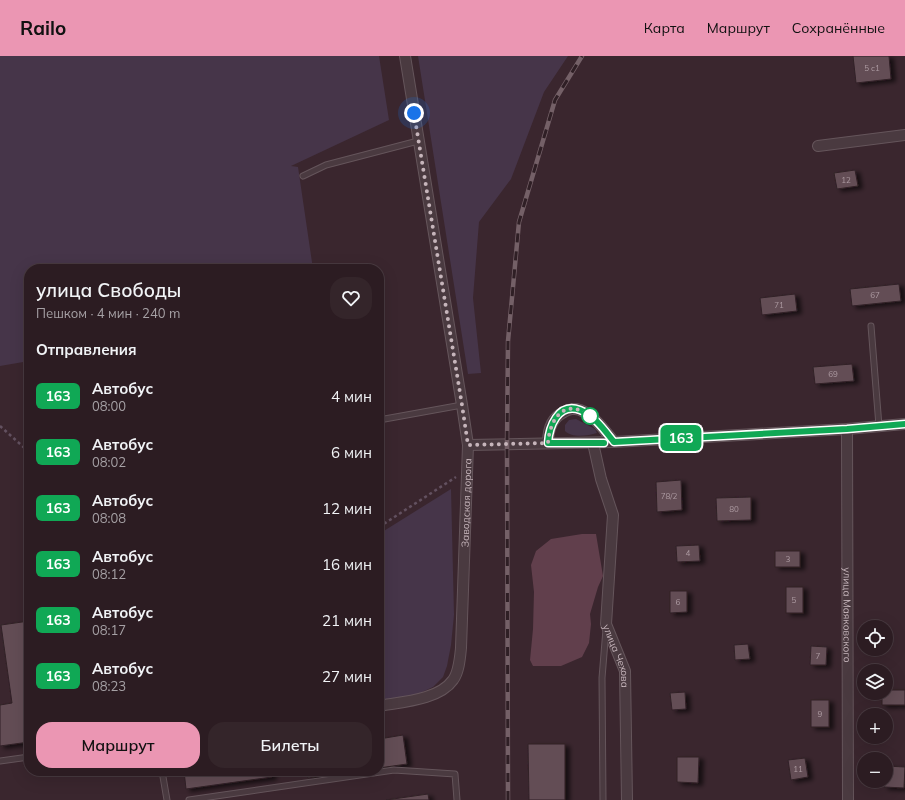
<!DOCTYPE html>
<html lang="ru">
<meta charset="utf-8">
<style>
:root{--surface:#2c1c22;--page:#34252a;--text:#f1f3f6;--muted:#a6a1a5;--line:#483a40;--accent:#eb96b3}
body{margin:0;font-family:Mulish,sans-serif;background:var(--page);color:var(--text);height:100vh;display:flex;flex-direction:column;font-size:15px;white-space:nowrap}
*{box-sizing:border-box;margin:0}
p{font-size:13px;color:var(--muted)}
.icon{flex:none;width:22px;height:22px;fill:none;stroke:currentColor;stroke-width:2;stroke-linecap:round;stroke-linejoin:round}
.map{position:relative;flex:1;overflow:hidden}
.drawer{position:absolute;left:24px;top:208px;width:360px;height:512px;display:flex;flex-direction:column;background:var(--surface);border-radius:16px;box-shadow:0 4px 16px #0002,0 0 0 1px var(--line)}
.drawer>*{flex:none}
.badge{padding:0 8px;border-radius:6px;font-size:14px;line-height:26px}
.tools{position:absolute;left:857px;top:564px;display:grid;gap:8px}
.tools a{display:grid;place-items:center;width:36px;height:36px;border-radius:50%;background:var(--surface);box-shadow:0 4px 16px #0002,0 0 0 1px var(--line);font-size:20px}
.you{position:absolute;width:20px;height:20px;margin:-10px;border:3px solid #fff;border-radius:50%;background:#1a73e8;box-shadow:0 0 0 6px #1a73e833}
.map>.badge{position:absolute;translate:-50% -50%;box-shadow:0 0 0 2px #fff}
h2{padding:0 12px;font-size:15px;line-height:36px}
.round{display:grid;place-items:center;flex:none;width:42px;height:42px;border-radius:16px;background:var(--page)}
.summary{display:flex;align-items:center;justify-content:space-between;height:68px;padding:0 12px}
h1{font-size:19px;font-weight:600;line-height:30px}
.primary-button{display:flex;gap:8px;margin-top:auto;padding:8px 12px}
.primary-button a{flex:1;height:46px;border-radius:16px;background:var(--accent);color:#111;font-size:16px;font-weight:600;line-height:46px;text-align:center}
.primary-button a+a{background:var(--page);color:var(--text)}
ul{padding:0;list-style:none}
li{display:flex;align-items:center;gap:12px;height:56px;padding:0 12px}
li div{flex:1}
li b{display:block;font-size:15px}
li em{font-style:normal}
li .badge{min-width:44px;font-weight:700;text-align:center}
header{display:flex;align-items:center;gap:24px;box-sizing:border-box;height:56px;padding:0 20px;background:var(--accent);color:#111}
header strong{font-size:19px}
nav{display:flex;gap:22px;margin-inline-start:auto;font-size:14px}
.map>svg:first-child{display:block}
</style>
<header>
<strong>Railo</strong>
<nav><a>Карта</a><a>Маршрут</a><a>Сохранённые</a></nav>
</header>
<div class="map">
<svg width="905" height="744" viewBox="0 0 905 744">
<defs>
<filter id="shadow"><feDropShadow dx="4.5" dy="2.5" stdDeviation="2" flood-color="#0009"/></filter>
</defs>
<rect width="100%" height="100%" fill="#3a262e"/>
<!-- green -->
<g fill="#463549">
<polygon points="0,0 379,0 389,64 291,110 298,111 313,213 29,213 29,305 0,310"/>
<polygon points="418,0 568,0 544,36 511,123 479,166 473,242 481,317 468,318"/>
<path d="M576,363l19,10 2,4c-10,3 -25,5 -32,-2v-6l4,-5z"/>
<polygon points="451,433 454,559 451,589 447,610 443,621 433,631 418,638 379,645 379,478"/>
</g>
<!-- water -->
<polygon fill="#613f4c" points="582,478 596,478 603,520 598,531 590,558 591,568 589,587 582,601 561,610 533,610 530,604 533,573 534,536 531,509 536,495 551,483"/>
<!-- building -->
<g fill="#634d55" stroke="#312127" filter="url(#shadow)">
<polygon points="853,0 889,0 891,23 856,27"/>
<polygon points="855,114 858,130 837,133 834,117"/>
<polygon points="899,228 901,245 852,250 850,233"/>
<polygon points="795,238 797,255 762,259 760,242"/>
<polygon points="852,308 854,325 815,328 813,311"/>
<polygon points="681,424 682,454 657,456 656,426"/>
<polygon points="751,441 751,464 717,465 716,442"/>
<polygon points="699,489 700,505 677,506 676,490"/>
<rect x="775" y="495" width="25" height="16"/>
<rect x="786" y="531" width="17" height="26"/>
<polygon points="670,535 687,535 687,556 670,557"/>
<polygon points="29,565 29,686 0,690 0,649 12,647 1,569"/>
<polygon points="748,588 750,603 735,604 734,589"/>
<polygon points="811,590 827,591 826,609 810,609"/>
<polygon points="886,634 905,634 905,649 882,649 882,637 886,637"/>
<polygon points="685,636 686,653 672,654 670,637"/>
<rect x="811" y="644" width="18" height="27"/>
<polygon points="403,679 407,708 379,712 379,683"/>
<polygon points="528,688 565,688 565,744 529,744"/>
<polygon points="677,701 699,701 698,727 677,726"/>
<polygon points="805,702 808,721 791,724 788,704"/>
<polygon points="886,710 905,711 904,732 884,731 884,725 886,725"/>
<polygon points="184,715 271,715 272,721 186,733"/>
<polygon points="307,715 357,715 308,722"/>
<polygon points="428,738 429,744 386,744"/>
</g>
<g fill="none" stroke-linecap="round" stroke-linejoin="round">
<!-- service casing -->
<g stroke="#65555b" stroke-width="7">
<g id="service">
<polyline points="303,120 326,109 418,85"/>
<polyline points="871,270 879,370"/>
<polyline points="379,364 462,349"/>
<polyline points="0,705 29,701"/>
<polyline points="162,715 167,744"/>
<polyline points="189,744 394,714 455,718 457,744"/>
<polyline points="603,744 602,622 606,573"/>
</g>
</g>
<!-- minor casing -->
<g stroke="#65555b" stroke-width="12">
<g id="minor">
<polyline points="818,90 905,79"/>
<path id="s1" d="M847,373l1,371"/>
<path d="M548,387c0,-13 3,-25 16,-31 4,-3 11,-4 16,-2 14,5 25,21 34,32"/>
<path id="s2" d="M593,387l8,36 12,36 -7,109 19,47 2,129"/>
<polyline points="468,389 614,386 847,373 905,368"/>
<path id="s3" d="M379,650c22,-4 60,-6 74,-26 6,-8 7,-22 8,-32l7,-203 -6,-40 -57,-349"/>
</g>
</g>
<!-- path -->
<g stroke="#635160" stroke-width="2.5" stroke-dasharray="3 3" stroke-linecap="butt">
<polyline points="0,370 29,396"/>
<polyline points="379,471 456,421"/>
</g>
<!-- service -->
<use href="#service" stroke="#4a3a40" stroke-width="5"/>
<!-- minor -->
<use href="#minor" stroke="#4a3a40" stroke-width="10"/>
<!-- rail casing -->
<g stroke="#746067" stroke-width="4.5">
<polyline id="rail" points="508,744 507,388 508,285 519,166 555,44 582,0"/>
</g>
<!-- rail -->
<use href="#rail" stroke="#2f1f25" stroke-width="3" stroke-dasharray="9" stroke-linecap="butt"/>
</g>
<g fill="none" stroke-linecap="round" stroke-linejoin="round">
<!-- line casing -->
<g stroke="#fff" stroke-width="9">
<path id="line" d="M604,387h-56c1,-16 10,-41 32,-33 14,5 25,21 34,32l233,-13 58,-5"/>
</g>
<!-- line -->
<use href="#line" stroke="#10a855" stroke-width="6"/>
<!-- walk -->
<path stroke="#c6b5bb" stroke-width="4" stroke-dasharray="0 7.2" d="M414,57l48,292 6,40 80,-2c1,-16 10,-40 31,-33 4,1 8,4 11,6"/>
</g>
<!-- markers -->
<circle fill="#fff" stroke="#10a855" stroke-width="2" cx="590" cy="360" r="8"/>
<g text-anchor="middle" dominant-baseline="central" stroke-width="3.5" stroke-linejoin="round" paint-order="stroke">
<!-- number labels -->
<g font-size="8" fill="#ad9ba2">
<text x="872" y="12">5 с1</text>
<text x="846" y="124">12</text>
<text x="875" y="239">67</text>
<text x="779" y="249">71</text>
<text x="833" y="318">69</text>
<text x="669" y="440">78/2</text>
<text x="734" y="453">80</text>
<text x="688" y="497">4</text>
<text x="788" y="503">3</text>
<text x="794" y="544">5</text>
<text x="678" y="546">6</text>
<text x="818" y="600">7</text>
<text x="820" y="658">9</text>
<text x="798" y="713">11</text>
</g>
<!-- street labels -->
<g font-size="10" fill="#c6b5bb" stroke="#2f1f25">
<text stroke="none"><textPath href="#s3" startOffset="259">Заводская дорога</textPath></text>
<text stroke="none"><textPath href="#s1" startOffset="186">улица Маяковского</textPath></text>
<text stroke="none"><textPath href="#s2" startOffset="218">улица Чехова</textPath></text>
</g>
</g>
</svg>
<div class="tools">
<a><svg class="icon" aria-label="locate" viewBox="0 0 24 24"><circle cx="12" cy="12" r="6"/><path d="M12 2v4M12 18v4M2 12h4M18 12h4"/></svg></a>
<a><svg class="icon" aria-label="layers" viewBox="0 0 24 24"><path d="M12 4l9 5-9 5-9-5zM3 14l9 5 9-5"/></svg></a>
<a>+</a>
<a>−</a>
</div>
<div class="you" style="left:414px;top:57px"></div>
<b class="badge" style="left:681px;top:382px;background:#10a855;color:#fff">163</b>
<section class="drawer">
<div class="summary"><div><h1>улица Свободы</h1><p>Пешком · 4 мин · 240 m</p></div><a class="round"><svg class="icon" aria-label="heart" viewBox="0 0 24 24"><path d="M12 20l-8-8c-3-5 5-10 8-4 3-6 11-1 8 4z"/></svg></a></div>
<h2>Отправления</h2>
<ul>
<li><span class="badge" style="background:#10a855;color:#fff">163</span><div><b>Автобус</b><p>08:00</p></div><em>4 мин</em></li>
<li><span class="badge" style="background:#10a855;color:#fff">163</span><div><b>Автобус</b><p>08:02</p></div><em>6 мин</em></li>
<li><span class="badge" style="background:#10a855;color:#fff">163</span><div><b>Автобус</b><p>08:08</p></div><em>12 мин</em></li>
<li><span class="badge" style="background:#10a855;color:#fff">163</span><div><b>Автобус</b><p>08:12</p></div><em>16 мин</em></li>
<li><span class="badge" style="background:#10a855;color:#fff">163</span><div><b>Автобус</b><p>08:17</p></div><em>21 мин</em></li>
<li><span class="badge" style="background:#10a855;color:#fff">163</span><div><b>Автобус</b><p>08:23</p></div><em>27 мин</em></li>
</ul>
<div class="primary-button"><a>Маршрут</a><a>Билеты</a></div>
</section>
</div>
